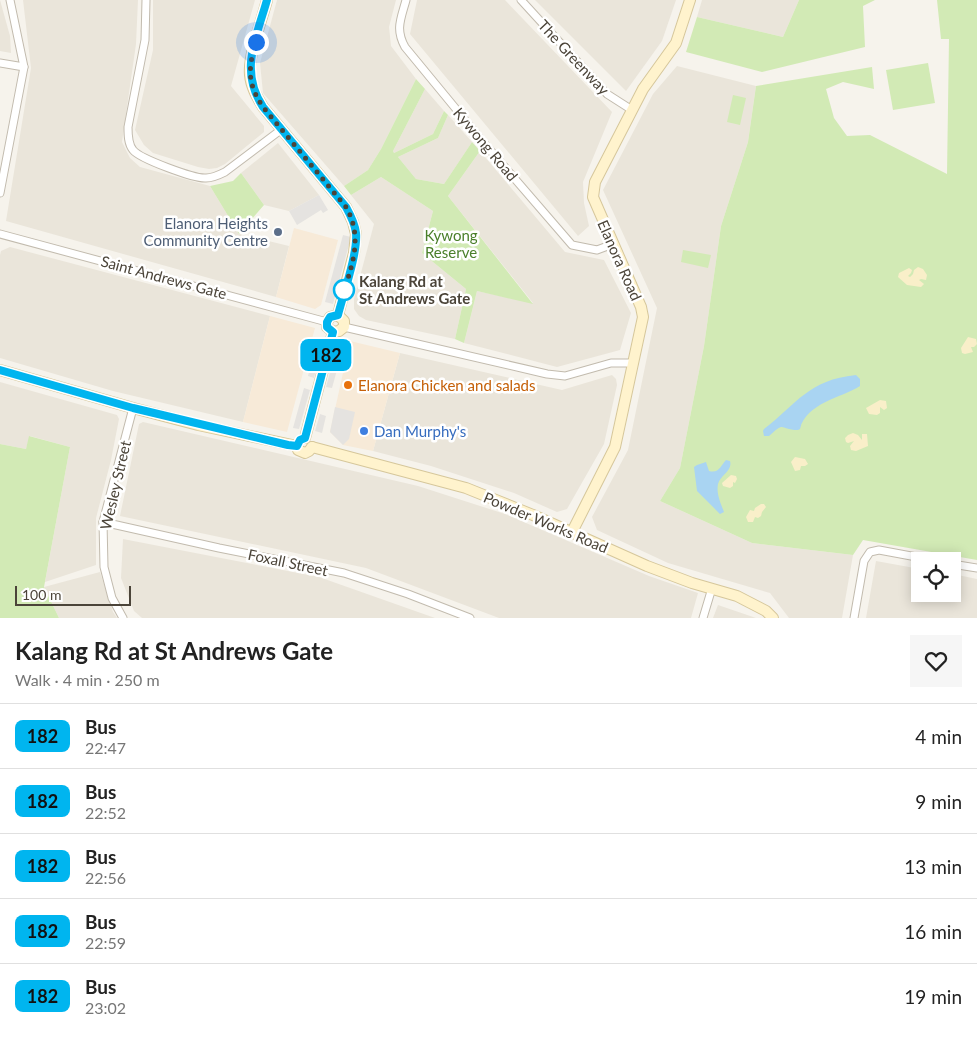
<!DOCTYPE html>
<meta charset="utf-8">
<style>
:root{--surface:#fff;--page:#f6f6f6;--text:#222;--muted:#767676;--line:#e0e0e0}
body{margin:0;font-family:Lato,sans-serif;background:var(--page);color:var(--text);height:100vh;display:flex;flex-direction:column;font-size:19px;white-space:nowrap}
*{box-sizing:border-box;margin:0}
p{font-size:16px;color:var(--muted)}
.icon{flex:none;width:28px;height:28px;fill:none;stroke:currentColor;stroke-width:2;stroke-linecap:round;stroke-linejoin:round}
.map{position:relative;height:618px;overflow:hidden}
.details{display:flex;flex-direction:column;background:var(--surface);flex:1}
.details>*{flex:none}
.badge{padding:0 10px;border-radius:8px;font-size:18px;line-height:32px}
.fabs{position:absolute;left:911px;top:552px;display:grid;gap:10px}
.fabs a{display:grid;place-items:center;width:50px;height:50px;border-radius:0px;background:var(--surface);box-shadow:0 2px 12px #0003;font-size:25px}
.scale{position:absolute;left:15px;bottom:12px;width:116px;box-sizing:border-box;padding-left:5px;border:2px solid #4b4439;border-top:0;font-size:14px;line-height:18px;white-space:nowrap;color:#4b4439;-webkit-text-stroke:4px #fff;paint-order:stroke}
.you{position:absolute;width:25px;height:25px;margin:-12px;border:4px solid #fff;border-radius:50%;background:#1a73e8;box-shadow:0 0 0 8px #1a73e833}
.map>.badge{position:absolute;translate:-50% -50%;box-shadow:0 0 0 2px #fff}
.round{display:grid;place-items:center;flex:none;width:52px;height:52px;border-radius:0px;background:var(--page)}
.overview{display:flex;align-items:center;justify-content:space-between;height:85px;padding:0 15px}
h1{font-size:24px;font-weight:700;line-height:38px}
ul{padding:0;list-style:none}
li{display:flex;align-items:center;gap:15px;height:65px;padding:0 15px;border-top:1px solid var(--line)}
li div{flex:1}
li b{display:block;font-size:19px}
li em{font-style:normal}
li .badge{min-width:55px;font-weight:700;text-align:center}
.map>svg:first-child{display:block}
</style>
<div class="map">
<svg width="977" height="618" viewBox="0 0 977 618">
<rect width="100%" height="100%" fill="#f6f3ec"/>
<!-- residential -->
<g fill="#eae5da">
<polygon points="0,0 10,36 11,53 0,51"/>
<polygon points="23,0 138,0 136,44 122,142 130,158 140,167 210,186 239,234 289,246 276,297 6,221 31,68"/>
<polygon points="153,0 255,0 231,86 264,126 264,132 225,164 217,168 209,169 198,167 153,153 144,145 135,130 153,50"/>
<polygon points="277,0 396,0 389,27 391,46 416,79 381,149 368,170 344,186 263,93 260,63"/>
<polygon points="417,0 505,0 612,112 583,182 584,203 589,226 578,236 410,34"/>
<polygon points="535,0 676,0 662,41 626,91"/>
<polygon points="702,0 799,0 783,37 697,17"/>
<polygon points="677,66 756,86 748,142 721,226 704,346 680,468 660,501 752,543 853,555 842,618 789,618 770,593 668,563 597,530 592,517 628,450 657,308 603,190 653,94"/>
<polygon points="425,89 444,111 433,134 394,153 393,151"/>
<polygon points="448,115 472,142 444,184 416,179 398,157 438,138"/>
<polygon points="278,143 319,195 289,211 264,205 241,173"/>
<polygon points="480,151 565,252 604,260 631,313 620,350 557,367 464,343 477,291 533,303 448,196"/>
<polygon points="381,177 433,211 422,253 466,289 455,339 366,320 359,316 354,309 354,299 374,224 351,195"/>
<polygon points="10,247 270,316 243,422 113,391 0,358 0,255 1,251"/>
<polygon points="400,353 562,390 612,375 616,379 617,385 604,444 567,509 557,512 514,493 431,466 373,451"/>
<polygon points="0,382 117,415 119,419 111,460 96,518 96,565 45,582 70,447 30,436 26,449 0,444"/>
<polygon points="143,422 418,486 505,514 649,576 698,593 691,618 499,618 366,568 120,516 139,424"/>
<polygon points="123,539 319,577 435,618 142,618 134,611 121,578"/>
<polygon points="876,561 920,569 920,594 952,594 953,574 977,579 977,618 866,618"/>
<polygon points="100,572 113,612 117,618 59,618 44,587"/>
<polygon points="718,605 756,618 713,618"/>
</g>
<!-- commercial -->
<g fill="#f7ead8">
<polygon points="294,228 338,240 321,305 315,309 276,297"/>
<polygon points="270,316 315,328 287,432 243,422"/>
<polygon points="350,341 400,353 373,451 343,445 330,432"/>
</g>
<!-- green -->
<g fill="#d2eab5">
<polygon points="799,0 875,0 863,6 865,47 762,72 686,52 697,17 783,37"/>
<polygon points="937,0 977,0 977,560 863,540 853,555 752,543 660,501 680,468 704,346 721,226 748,142 756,86 872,67 874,89 843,82 826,89 834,118 847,136 870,135 947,174 949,39 941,39"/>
<polygon points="928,63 935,103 893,110 886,70"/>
<polygon points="416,79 425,89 393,151 394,153 433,134 444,111 448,115 438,138 398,157 416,179 444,184 472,142 480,151 448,196 533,304 477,291 464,343 455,339 466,289 422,253 433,211 381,177 351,195 344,186 368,170 381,149"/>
<polygon points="733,95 746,98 740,125 727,122"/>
<polygon points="241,173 264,205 239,234 210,186 233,181"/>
<polygon points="683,250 711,255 708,268 681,262"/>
<polygon points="29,436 70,447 44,587 59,618 0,618 0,444 26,449"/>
</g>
<!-- sand -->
<g fill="#f9efc9">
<polygon points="918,267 923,269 927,275 926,280 921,279 919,280 924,284 921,287 907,285 898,277 899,273 909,268 912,270 911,273 908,276 910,277 913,274 914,270"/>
<polygon points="968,337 976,339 977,344 974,347 971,347 973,352 965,354 962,353 961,348"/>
<polygon points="880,400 886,401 887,408 884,410 880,407 880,413 877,415 869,414 866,408"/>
<polygon points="853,433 858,435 862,440 862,434 867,434 868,446 856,451 851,450 850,446 854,441 848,443 846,442 845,438 848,435"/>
<polygon points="795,457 805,459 808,464 805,466 801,466 800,470 795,471 791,462"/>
<polygon points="731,475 736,476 737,479 735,483 733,482 733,486 730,488 723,486 722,483"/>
<polygon points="761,504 764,504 766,507 762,512 761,516 758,518 755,517 753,522 748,522 746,517 750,510 754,511 755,508"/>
</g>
<!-- parking -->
<g fill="#e5e3e0">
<polygon points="319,195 328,210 323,213 321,210 297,225 289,211"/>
<polygon points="343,235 351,237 333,304 325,302"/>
<polygon points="317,341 323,343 314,378 308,376"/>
<polygon points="336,350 342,352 332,388 326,387"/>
<polygon points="304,388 310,390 299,429 293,428"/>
<polygon points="335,407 355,412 349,439 343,445 330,432"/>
<polygon points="320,414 326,416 322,433 315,431"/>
</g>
<!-- water -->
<g fill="#a9d4f2">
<path d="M856,375l4,4v7c-19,12 -54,17 -60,43l-2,1c-19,0 -12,-10 -29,6h-5l-1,-5 1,-2c34,-26 44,-49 92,-54z"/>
<path d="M726,460l4,1c3,10 -10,14 -12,23 -2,10 3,20 6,28l-4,2 -23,-23 -3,-24 3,-2 9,-3 3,9c10,3 12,-6 17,-11z"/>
</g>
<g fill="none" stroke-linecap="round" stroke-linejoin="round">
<!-- street casing -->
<g stroke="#c2bbae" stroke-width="9">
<g id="street">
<path d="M146,0l-1,40 -17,87c0,8 0,17 5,23 7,9 62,29 73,28 7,0 13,-3 19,-6l57,-43"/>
<path d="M406,0c-5,19 -11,29 -1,47l79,96 88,102 25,5 16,-6"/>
<polyline points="521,0 607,94 632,110"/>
<polyline points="0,63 24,67"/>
<polyline points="0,193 24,67 10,0"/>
<polyline points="0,234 327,322"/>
<polyline points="344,327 547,374 565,376 611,363 632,363"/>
<polyline points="103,522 219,548 344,573 408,594 470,618"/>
<polyline points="952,564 977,568"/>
<polyline points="123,618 112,598 104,567 103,522 133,408"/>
<polyline points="703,618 712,588"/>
<polyline points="854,618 864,561 870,552 879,550 938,561"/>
</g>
</g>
<!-- secondary casing -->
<g stroke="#d6c79b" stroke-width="12">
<g id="secondary">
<path d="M267,0c-5,20 -19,55 -17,75 1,12 7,22 13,32l83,100 7,15 3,12 -2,19 -16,62"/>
<polyline points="333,332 339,331 344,327 344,321 338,315"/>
<polyline points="333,332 327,327 327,322 330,317 338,315"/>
<polyline points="0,370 133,408 198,425 297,446"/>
<polyline points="305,438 333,332"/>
<polyline points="297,446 298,450 305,453 309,451 312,447"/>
<polyline points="312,447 466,488 533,515 647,566 692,583 737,596 766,611 773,618"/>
<polyline points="572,532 615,447 643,317 641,307 593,197 595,182 643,89 676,43 690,0"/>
</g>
</g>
<!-- street -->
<use href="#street" stroke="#fff" stroke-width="7"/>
<!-- secondary -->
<use href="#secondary" stroke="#fff3cd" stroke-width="10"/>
</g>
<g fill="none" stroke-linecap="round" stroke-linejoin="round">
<!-- line casing -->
<g stroke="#fff" stroke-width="11">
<path id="line" d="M0,370l133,38 155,37 9,1 3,-6 5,-2 28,-106 -6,-5v-5l3,-5 8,-2c5,-20 20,-62 18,-82 -1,-9 -5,-17 -10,-26l-83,-100c-24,-37 -7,-68 4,-107"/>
</g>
<!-- line -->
<use href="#line" stroke="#00b5ef" stroke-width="8"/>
<!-- walk -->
<path stroke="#4b4439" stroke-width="5" stroke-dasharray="0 9" d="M256,42c-8,27 -9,41 7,65l83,100c16,28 8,54 -2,83"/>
</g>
<!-- markers -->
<circle fill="#5c6f8a" stroke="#fff" stroke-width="2" cx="278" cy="232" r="5"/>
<circle fill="#fff" stroke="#00b5ef" stroke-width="2.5" cx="344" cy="290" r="10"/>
<circle fill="#e8710a" stroke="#fff" stroke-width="2" cx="348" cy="385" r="5"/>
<circle fill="#3f7fe0" stroke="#fff" stroke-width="2" cx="364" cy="431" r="5"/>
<g text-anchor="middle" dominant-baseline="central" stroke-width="5" stroke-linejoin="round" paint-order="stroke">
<!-- street labels -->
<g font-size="15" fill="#4b4439" stroke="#fff">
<text transform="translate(574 57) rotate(47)">The Greenway</text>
<text transform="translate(486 144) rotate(50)">Kywong Road</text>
<text transform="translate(620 260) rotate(66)">Elanora Road</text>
<text transform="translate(164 277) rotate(15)">Saint Andrews Gate</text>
<text transform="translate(115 485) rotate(-77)">Wesley Street</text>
<text transform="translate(546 522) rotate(23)">Powder Works Road</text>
<text transform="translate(288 562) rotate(12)">Foxall Street</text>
</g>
<!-- service labels -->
<g font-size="15" fill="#4e5e75" stroke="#fff" text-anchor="end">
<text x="268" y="223">Elanora Heights<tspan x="268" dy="17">Community Centre</tspan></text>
</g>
<!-- park labels -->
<g font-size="15" fill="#4a7f2a" stroke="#fff">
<text x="451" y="235">Kywong<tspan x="451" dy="17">Reserve</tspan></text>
</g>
<!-- stop labels -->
<g font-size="15" font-weight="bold" fill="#4b4439" stroke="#fff" text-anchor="start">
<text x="359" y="281">Kalang Rd at<tspan x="359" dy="17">St Andrews Gate</tspan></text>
</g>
<!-- food labels -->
<g font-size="15" fill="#c56008" stroke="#fff" text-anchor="start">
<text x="358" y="385">Elanora Chicken and salads</text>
</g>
<!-- shop labels -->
<g font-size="15" fill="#366cbe" stroke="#fff" text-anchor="start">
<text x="374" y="431">Dan Murphy's</text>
</g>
</g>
</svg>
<div class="fabs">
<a><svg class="icon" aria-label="locate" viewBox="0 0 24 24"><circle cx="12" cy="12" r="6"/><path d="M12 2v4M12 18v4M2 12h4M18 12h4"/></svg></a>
</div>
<div class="scale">100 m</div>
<div class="you" style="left:256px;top:42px"></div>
<b class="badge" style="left:326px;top:355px;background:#00b5ef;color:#111">182</b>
</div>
<section class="details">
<div class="overview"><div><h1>Kalang Rd at St Andrews Gate</h1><p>Walk · 4 min · 250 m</p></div><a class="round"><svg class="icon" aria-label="heart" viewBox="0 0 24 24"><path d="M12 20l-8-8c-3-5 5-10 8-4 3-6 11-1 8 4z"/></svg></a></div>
<ul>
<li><span class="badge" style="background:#00b5ef;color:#111">182</span><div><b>Bus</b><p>22:47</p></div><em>4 min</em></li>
<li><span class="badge" style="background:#00b5ef;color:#111">182</span><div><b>Bus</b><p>22:52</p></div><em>9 min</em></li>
<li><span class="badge" style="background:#00b5ef;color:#111">182</span><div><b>Bus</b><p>22:56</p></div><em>13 min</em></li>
<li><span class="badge" style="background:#00b5ef;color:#111">182</span><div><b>Bus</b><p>22:59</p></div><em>16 min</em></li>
<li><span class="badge" style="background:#00b5ef;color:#111">182</span><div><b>Bus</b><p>23:02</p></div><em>19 min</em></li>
</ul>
</section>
